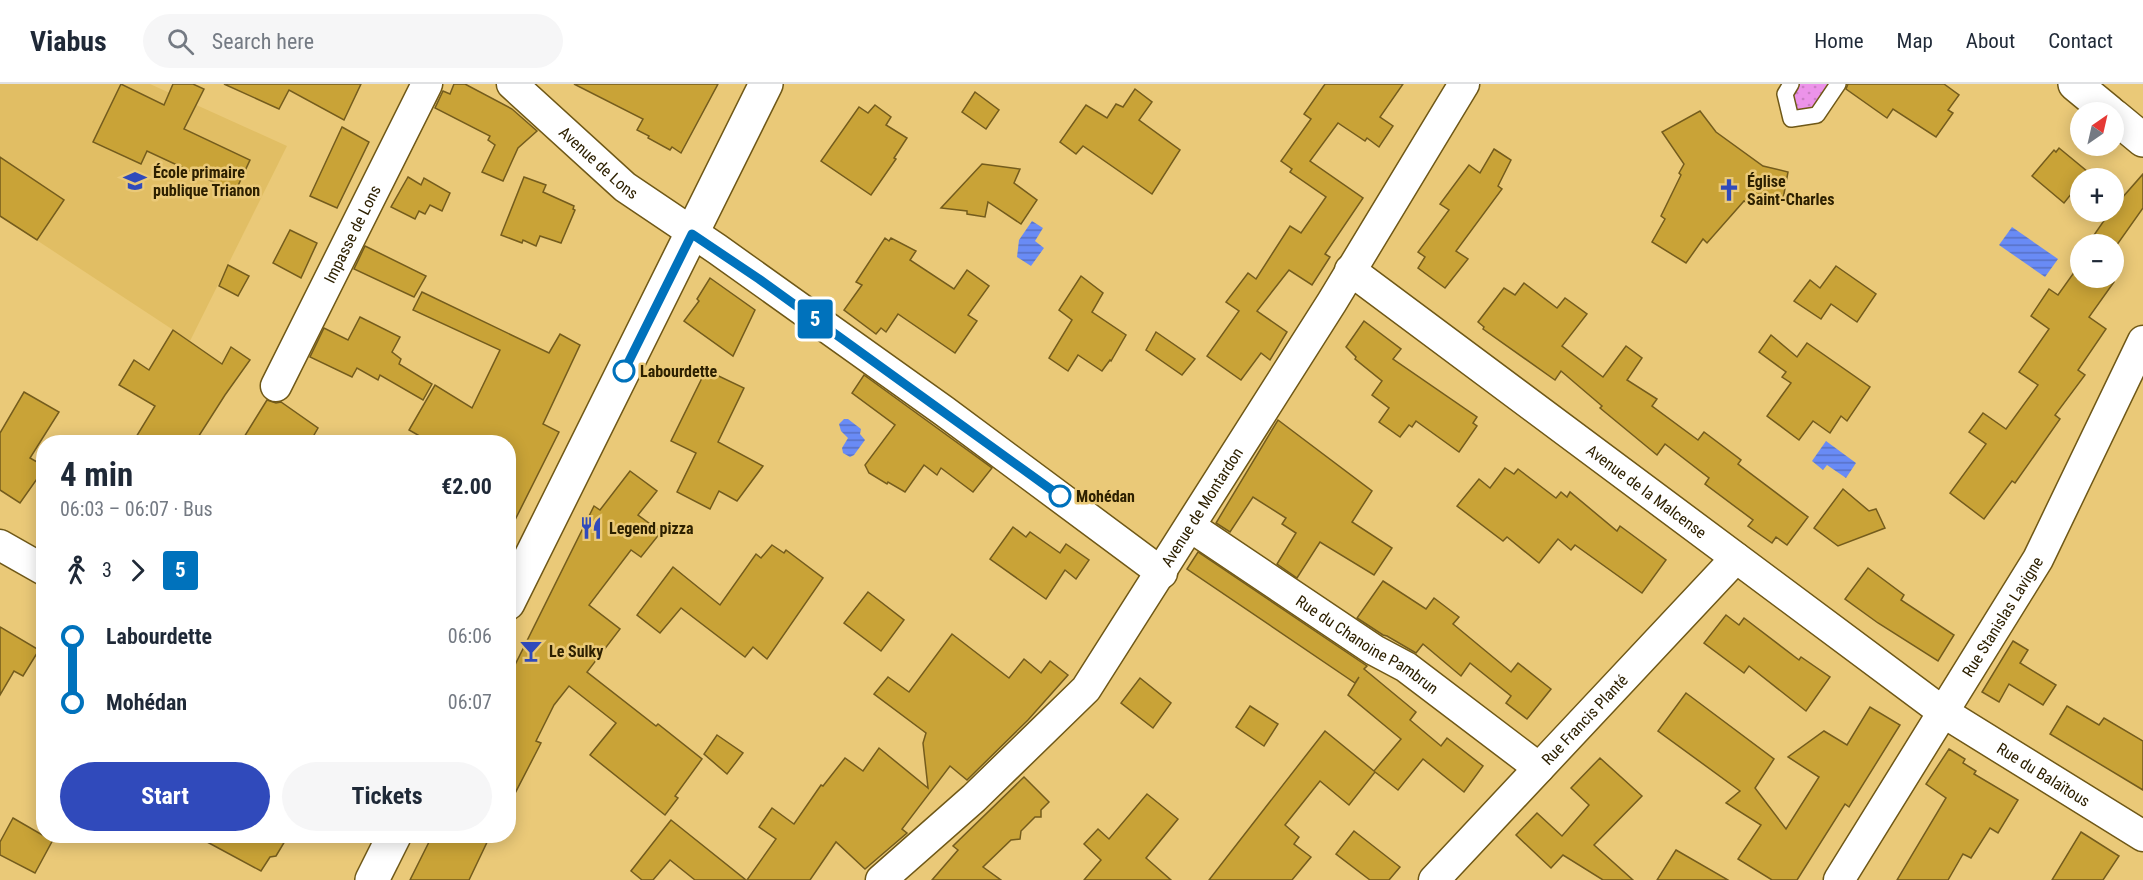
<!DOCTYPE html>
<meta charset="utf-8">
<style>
:root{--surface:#fff;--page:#f6f6f7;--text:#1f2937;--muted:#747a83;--line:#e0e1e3;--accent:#304abb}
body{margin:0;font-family:"Roboto Condensed",sans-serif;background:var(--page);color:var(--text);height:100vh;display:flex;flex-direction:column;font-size:22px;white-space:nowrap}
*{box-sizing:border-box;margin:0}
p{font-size:20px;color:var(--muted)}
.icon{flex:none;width:33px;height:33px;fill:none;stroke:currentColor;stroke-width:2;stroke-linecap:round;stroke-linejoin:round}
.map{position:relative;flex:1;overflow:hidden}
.drawer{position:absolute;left:36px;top:351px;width:480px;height:408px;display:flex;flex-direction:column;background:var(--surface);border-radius:24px;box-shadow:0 3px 15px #0003}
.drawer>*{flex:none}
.badge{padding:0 12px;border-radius:4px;font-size:21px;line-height:39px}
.needle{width:39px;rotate:34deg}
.fabs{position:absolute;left:2070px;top:18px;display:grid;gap:12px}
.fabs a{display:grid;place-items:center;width:54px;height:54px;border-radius:50%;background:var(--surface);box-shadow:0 3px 15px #0003;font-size:30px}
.map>.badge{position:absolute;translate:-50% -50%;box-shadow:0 0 0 3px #fff}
.legs{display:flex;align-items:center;gap:9px;height:66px;padding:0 24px;font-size:20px}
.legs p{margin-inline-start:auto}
.summary{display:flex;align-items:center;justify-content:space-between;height:102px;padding:0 24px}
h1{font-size:33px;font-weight:700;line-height:45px}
.action{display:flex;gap:12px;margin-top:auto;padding:12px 24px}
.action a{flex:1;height:69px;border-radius:36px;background:var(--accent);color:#fff;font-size:24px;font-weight:700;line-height:69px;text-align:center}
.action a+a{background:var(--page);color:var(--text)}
ul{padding:0 24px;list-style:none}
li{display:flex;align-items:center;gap:21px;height:66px;font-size:22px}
li i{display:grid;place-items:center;width:9px;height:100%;margin:0 8px;background:currentColor}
li i::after{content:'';width:15px;height:15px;margin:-8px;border:4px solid;border-radius:50%;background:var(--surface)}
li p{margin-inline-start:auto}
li:first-child i{background:linear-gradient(#0000 50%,currentColor 0)}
li:last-child i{background:linear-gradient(currentColor 50%,#0000 0)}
header{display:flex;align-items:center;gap:36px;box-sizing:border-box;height:84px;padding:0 30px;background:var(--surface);border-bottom:2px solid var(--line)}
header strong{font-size:28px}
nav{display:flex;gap:33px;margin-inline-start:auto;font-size:21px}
.search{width:420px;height:54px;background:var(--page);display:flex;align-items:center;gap:15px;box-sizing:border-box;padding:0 21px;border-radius:33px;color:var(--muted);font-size:22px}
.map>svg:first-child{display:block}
</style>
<header>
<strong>Viabus</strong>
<div class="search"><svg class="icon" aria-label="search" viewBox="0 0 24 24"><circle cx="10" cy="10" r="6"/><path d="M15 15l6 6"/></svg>Search here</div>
<nav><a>Home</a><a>Map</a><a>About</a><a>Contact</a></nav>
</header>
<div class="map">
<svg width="2143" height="796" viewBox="0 0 2143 796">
<defs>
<pattern id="grass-dots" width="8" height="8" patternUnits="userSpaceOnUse" patternTransform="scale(1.5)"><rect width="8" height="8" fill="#ec93e9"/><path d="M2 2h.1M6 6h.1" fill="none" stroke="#cb7ec6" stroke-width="1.8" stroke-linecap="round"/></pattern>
<pattern id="water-rules" width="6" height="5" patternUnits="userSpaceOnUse" patternTransform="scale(1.5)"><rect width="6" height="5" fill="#698bf5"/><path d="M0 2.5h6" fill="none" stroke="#5771c4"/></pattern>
</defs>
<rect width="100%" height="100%" fill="#eac978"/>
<!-- built -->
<polygon fill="#e1be64" points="0,0 150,0 287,62 190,257 0,132"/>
<!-- grass -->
<polygon fill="url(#grass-dots)" points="1800,0 1829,0 1812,27 1801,30 1794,25 1791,14"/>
<!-- water -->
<g fill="url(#water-rules)">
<polygon points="1032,137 1043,144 1035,157 1044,164 1031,182 1017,173 1019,156"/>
<polygon points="2012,143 2058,175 2045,193 1999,161"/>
<polygon points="844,335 848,335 861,345 860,350 865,356 854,371 850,373 843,369 842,364 848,354 841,347 839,340"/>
<polygon points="1826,357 1856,379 1846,394 1827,381 1823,386 1812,377"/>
</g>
<!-- building -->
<g fill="#c9a337" stroke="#745c1d" stroke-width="1.5">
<polygon points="121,0 164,21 173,0 193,0 204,5 184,45 250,76 235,108 147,67 141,80 93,58"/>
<polygon points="224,0 361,0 344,36 289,6 279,25"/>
<polygon points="454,0 465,0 512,25 537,47 518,64 503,97 482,88 495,61 488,56 490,52 435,24 443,7 450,10"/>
<polygon points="574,0 718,0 681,69 672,63 670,66 648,54 649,52 637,46 643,35"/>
<polygon points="1325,0 1403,0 1380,33 1393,42 1379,63 1367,54 1365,57 1338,39 1310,77 1363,114 1325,170 1330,173 1312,201 1289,186 1257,227 1287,248 1270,276 1261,269 1241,296 1207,272 1239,227 1226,218 1248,189 1256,195 1290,142 1301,149 1326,113 1290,88 1292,85 1281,77 1311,35 1304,30"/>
<polygon points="1848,0 1944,0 1959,11 1948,26 1953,29 1936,53 1893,25 1887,34 1846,5"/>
<polygon points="1135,5 1152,18 1139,36 1180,66 1152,110 1083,62 1076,70 1060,58 1086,21 1107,34 1116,20 1123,23"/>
<polygon points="975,8 999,26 986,45 962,28"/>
<polygon points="875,21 891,33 886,41 907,54 894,74 896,75 871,111 821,77 859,23 868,29"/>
<polygon points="1700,27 1716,48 1763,82 1788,88 1783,115 1759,110 1754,114 1751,113 1746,118 1744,117 1707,159 1703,155 1686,179 1652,158 1665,135 1661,132 1681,91 1679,89 1684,80 1662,48"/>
<polygon points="342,43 369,58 337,124 310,112"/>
<polygon points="2059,64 2088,88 2085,94 2080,94 2080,99 2064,119 2032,92 2054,66 2056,68"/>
<polygon points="1494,65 1511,76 1498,102 1502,105 1456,167 1468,175 1445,204 1418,184 1425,173 1418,168 1449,126 1440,120 1469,81 1480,89"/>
<polygon points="0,73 64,116 37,156 0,132"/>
<polygon points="982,80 1020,85 1014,99 1037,116 1021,140 988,118 985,133 967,130 967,127 941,124"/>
<polygon points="2143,90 2143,124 2114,165 2114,160 2107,160 2094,151 2110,128 2114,128 2114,123"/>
<polygon points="408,93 421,101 424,94 450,109 442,127 430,121 425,130 419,127 415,135 391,123"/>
<polygon points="524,93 546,101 543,108 574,122 573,125 575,126 561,159 540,152 536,162 523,156 522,159 501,151"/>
<polygon points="290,146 317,159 301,194 273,179"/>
<polygon points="885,154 889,157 891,154 916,167 910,176 954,205 967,186 989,202 968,231 977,237 955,269 898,230 886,248 881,244 876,250 844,226 862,201 856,198"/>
<polygon points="365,162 426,192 414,213 354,185"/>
<polygon points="2080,180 2080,194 2111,194 2109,195 2114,198 2089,233 2106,245 2078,286 2085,291 2055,331 2060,335 2015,399 2012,397 1984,435 1950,409 1986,360 1969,348 1983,329 2006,345 2038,301 2019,288 2049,245 2031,232 2049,205 2058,211"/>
<polygon points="228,181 249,192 238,212 219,202"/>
<polygon points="1836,182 1876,210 1857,238 1831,220 1821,235 1794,217 1810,196 1820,204"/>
<polygon points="1081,192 1103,209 1092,228 1126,251 1111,277 1110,276 1102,287 1078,271 1068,287 1049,274 1072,236 1059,226"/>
<polygon points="710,194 755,226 733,272 684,237 699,217 697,215"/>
<polygon points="1524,199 1557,224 1565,214 1587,230 1562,262 1603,293 1626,262 1642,274 1627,296 1657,315 1652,322 1698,356 1704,348 1741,376 1738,380 1808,433 1787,461 1776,453 1772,459 1748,442 1753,436 1705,400 1709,394 1665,360 1657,371 1600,324 1602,322 1561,287 1555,296 1483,245 1484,243 1478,238 1504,204 1515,211"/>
<polygon points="422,208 549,269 560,250 580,261 543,340 559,348 508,450 508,358 430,358 409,346 435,301 472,324 500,266 413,226"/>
<polygon points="360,233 400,253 392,268 401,275 399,280 432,300 423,316 380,291 378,296 357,284 352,293 310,273 324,244 348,256"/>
<polygon points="1364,237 1401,265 1393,275 1477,333 1473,339 1477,342 1459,368 1416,337 1412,343 1409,341 1400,353 1379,338 1389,324 1372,311 1382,297 1355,275 1356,273 1346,263"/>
<polygon points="173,246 222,280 231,263 250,276 225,311 195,358 133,358 155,322 119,301 134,276 149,286"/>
<polygon points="1156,248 1195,275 1182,291 1146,266"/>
<polygon points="1771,251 1797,273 1807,259 1870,303 1847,337 1841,332 1830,349 1813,337 1799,356 1767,332 1791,299 1782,293 1786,288 1759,268"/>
<polygon points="706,286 744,304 718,358 763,382 737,417 719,407 710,425 677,408 696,369 671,357"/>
<polygon points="864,291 992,384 973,408 941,384 937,391 924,381 905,408 888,398 887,400 869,389 865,381 895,341 852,309"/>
<polygon points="24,308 59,328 30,374 44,382 44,385 20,419 0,406 0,349"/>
<polygon points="267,316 276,319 281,318 318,344 310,358 241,358"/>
<polygon points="1278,336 1372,407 1352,438 1392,464 1374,491 1320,458 1297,494 1277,480 1296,449 1282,440 1286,434 1253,413 1230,448 1216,439"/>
<polygon points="1505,384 1514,390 1518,385 1556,414 1561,408 1567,413 1570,408 1617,447 1620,442 1666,476 1642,509 1575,461 1571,466 1558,455 1539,479 1507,453 1503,457 1457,422 1479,395 1490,404"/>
<polygon points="630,387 657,407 638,431 661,448 641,473 631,466 589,521 620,545 587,588 656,642 658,640 702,675 675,712 678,714 665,731 590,671 616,639 569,602 554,621 536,657 541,659 508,723 508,595 594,422 600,426"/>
<polygon points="1843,405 1869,427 1876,425 1885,444 1838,462 1814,444"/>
<polygon points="1013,443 1026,453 1030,448 1060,469 1066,460 1089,476 1076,495 1065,486 1046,515 990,475"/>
<polygon points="772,461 784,469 786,466 823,494 767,575 753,563 745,573 681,524 660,549 637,531 673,483 720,521 756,470 761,474"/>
<polygon points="1198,468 1367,582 1364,585 1416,628 1410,636 1441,662 1447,654 1483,682 1464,708 1423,675 1398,706 1375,688 1349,721 1320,697 1285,741 1299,753 1294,760 1311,773 1292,796 1209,796 1325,647 1374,687 1401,655 1348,611 1359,593 1355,599 1187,485"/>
<polygon points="1868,484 1904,511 1901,516 1954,551 1938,577 1878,539 1845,515"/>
<polygon points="1383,497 1426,525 1434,514 1459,533 1453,540 1511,588 1518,579 1551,605 1527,635 1506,619 1511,612 1470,579 1461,592 1423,560 1416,569 1387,552 1383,551 1357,534"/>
<polygon points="868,508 904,536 881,567 844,539"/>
<polygon points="1726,531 1739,541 1744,534 1799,576 1801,573 1830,593 1806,627 1749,582 1744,589 1704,559"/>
<polygon points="0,543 39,566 23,592 14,587 0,611"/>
<polygon points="952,550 1009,594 1024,575 1041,589 1050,577 1068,591 1028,636 967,696 950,682 902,745 907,749 865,785 836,758 810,796 747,796 776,755 759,743 772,724 794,740 821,701 823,702 845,674 863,687 879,664 928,704 923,659 926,649 874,610 888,593 909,608"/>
<polygon points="2013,557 2028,566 2020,579 2056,601 2043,621 2009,600 1999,618 1982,608"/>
<polygon points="1140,594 1171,619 1153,644 1121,619"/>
<polygon points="1686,609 1774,675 1755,704 1786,745 1819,693 1788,673 1824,647 1847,661 1870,623 1900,641 1849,723 1845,720 1797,796 1772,796 1738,775 1761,741 1726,719 1740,707 1658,647"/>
<polygon points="1250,622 1278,640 1264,662 1236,643"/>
<polygon points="2067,622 2099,641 2104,634 2143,657 2143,706 2050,650"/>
<polygon points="717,651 743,669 727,690 704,670"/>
<polygon points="1949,665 1965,675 1963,679 1976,687 1974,690 2018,716 1998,749 1990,744 1971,774 1963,770 1948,796 1897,796 1946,714 1926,700"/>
<polygon points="1600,674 1642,712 1594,761 1633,796 1603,796 1563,771 1551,784 1516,751 1537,729 1562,752 1589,721 1571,704"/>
<polygon points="1024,693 1049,718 1041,726 1041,733 1035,733 1021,747 1020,755 1011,756 983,783 1001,796 932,796 958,766 953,762"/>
<polygon points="1147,710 1178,735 1146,774 1171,796 1084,796 1101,776 1084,760 1098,745 1109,755"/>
<polygon points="13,734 44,752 55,752 35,789 0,771 0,758"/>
<polygon points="671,736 746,796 695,796 670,776 653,796 642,796 631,787"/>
<polygon points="1354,747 1400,783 1389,796 1370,796 1336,770"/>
<polygon points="2081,748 2119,772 2103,796 2052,796"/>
<polygon points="196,752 288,752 276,772 270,773 261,787"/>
<polygon points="432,752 490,752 469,796 410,796"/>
<polygon points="1676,766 1728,796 1657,796"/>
</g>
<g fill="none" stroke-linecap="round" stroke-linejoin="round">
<!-- lane casing -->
<g stroke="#6f5817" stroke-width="18">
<polyline id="lane" points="1791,0 1785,10 1791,35 1817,31 1838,0"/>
</g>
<!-- street casing -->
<g stroke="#6f5817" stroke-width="33">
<g id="street">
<path id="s1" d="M512,0l113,103 92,62 227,162 218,162"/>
<path id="s2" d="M1350,186l593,442 200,124"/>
<path id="s3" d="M276,302l151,-302"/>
<path id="s4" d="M1191,443l183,123 32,17 133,101"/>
<polyline points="0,461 44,486"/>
<path id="s5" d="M881,796l93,-82 112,-109 246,-387 132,-218"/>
<path id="s6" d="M1434,796l302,-322"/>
<path id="s7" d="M1839,796l199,-321 105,-218"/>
</g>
</g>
<!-- secondary casing -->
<g stroke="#6f5817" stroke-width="36">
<g id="secondary">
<polyline points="2075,0 2109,28"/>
<polyline points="2114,32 2143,56"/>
<polyline points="508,519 766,0"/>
<polyline points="372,796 394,752"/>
</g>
</g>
<!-- lane -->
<use href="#lane" stroke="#fff" stroke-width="15"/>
<!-- street -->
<use href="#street" stroke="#fff" stroke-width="30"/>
<!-- secondary -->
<use href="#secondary" stroke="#fff" stroke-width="33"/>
</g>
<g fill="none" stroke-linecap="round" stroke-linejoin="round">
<!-- line-1 casing -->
<g stroke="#fff" stroke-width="14">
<polyline id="line-1" points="624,287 692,150 759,195 1060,412"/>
</g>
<!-- line-1 -->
<use href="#line-1" stroke="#0072bc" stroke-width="9"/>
</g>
<!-- icons -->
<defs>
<g id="school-bare" transform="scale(1.8)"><path d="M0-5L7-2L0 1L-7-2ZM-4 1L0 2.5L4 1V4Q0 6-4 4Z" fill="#304abb" stroke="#eac978" stroke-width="2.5" paint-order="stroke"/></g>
<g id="church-bare" transform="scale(1.8)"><path d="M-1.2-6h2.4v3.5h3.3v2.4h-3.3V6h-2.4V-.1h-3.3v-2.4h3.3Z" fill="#304abb" stroke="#eac978" stroke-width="2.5" paint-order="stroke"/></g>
<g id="restaurant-bare" transform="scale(1.8)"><path d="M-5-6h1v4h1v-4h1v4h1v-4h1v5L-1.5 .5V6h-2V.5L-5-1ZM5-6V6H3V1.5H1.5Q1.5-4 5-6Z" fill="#304abb" stroke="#eac978" stroke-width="2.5" paint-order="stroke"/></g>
<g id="bar-bare" transform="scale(1.8)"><path d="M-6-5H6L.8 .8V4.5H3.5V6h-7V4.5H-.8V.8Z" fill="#304abb" stroke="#eac978" stroke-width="2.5" paint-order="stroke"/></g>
</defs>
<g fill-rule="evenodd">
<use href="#school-bare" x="135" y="97"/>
<use href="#church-bare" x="1729" y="106"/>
<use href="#restaurant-bare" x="591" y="444"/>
<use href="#bar-bare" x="531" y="567"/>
</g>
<!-- markers -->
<g fill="#fff" stroke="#0072bc" stroke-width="3">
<circle cx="624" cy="287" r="10"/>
<circle cx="1060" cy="412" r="10"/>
</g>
<g text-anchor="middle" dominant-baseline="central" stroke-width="5" stroke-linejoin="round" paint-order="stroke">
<!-- street labels -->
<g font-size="16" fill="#2d2000" stroke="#eac978">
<text stroke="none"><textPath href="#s1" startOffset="117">Avenue de Lons</textPath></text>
<text stroke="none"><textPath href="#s3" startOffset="170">Impasse de Lons</textPath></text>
<text stroke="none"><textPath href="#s2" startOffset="370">Avenue de la Malcense</textPath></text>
<text stroke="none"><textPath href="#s5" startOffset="496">Avenue de Montardon</textPath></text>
<text stroke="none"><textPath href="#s7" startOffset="310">Rue Stanislas Lavigne</textPath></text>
<text stroke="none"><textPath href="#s4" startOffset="212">Rue du Chanoine Pambrun</textPath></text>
<text stroke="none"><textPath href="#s6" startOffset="220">Rue Francis Planté</textPath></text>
<text stroke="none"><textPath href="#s2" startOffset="858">Rue du Balaïtous</textPath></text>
</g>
<!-- poi labels -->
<g font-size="16" font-weight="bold" fill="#2d2000" stroke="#eac978" text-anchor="start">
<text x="153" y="88">École primaire<tspan x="153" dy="18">publique Trianon</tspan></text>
<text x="1747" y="97">Église<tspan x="1747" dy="18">Saint-Charles</tspan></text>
<text x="609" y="444">Legend pizza</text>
<text x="549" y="567">Le Sulky</text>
</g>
<!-- stop labels -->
<g font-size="16" font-weight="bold" fill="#2d2000" stroke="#eac978" text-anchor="start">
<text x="640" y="287">Labourdette</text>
<text x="1076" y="412">Mohédan</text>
</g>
</g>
</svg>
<div class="fabs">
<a><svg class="needle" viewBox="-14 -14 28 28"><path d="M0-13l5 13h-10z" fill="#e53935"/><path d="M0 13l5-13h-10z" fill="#747a83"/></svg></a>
<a>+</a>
<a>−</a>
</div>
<b class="badge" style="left:815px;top:235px;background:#0072bc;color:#fff">5</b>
<section class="drawer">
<div class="summary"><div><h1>4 min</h1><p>06:03 – 06:07 · Bus</p></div><b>€2.00</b></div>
<div class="legs"><svg class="icon" aria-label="walk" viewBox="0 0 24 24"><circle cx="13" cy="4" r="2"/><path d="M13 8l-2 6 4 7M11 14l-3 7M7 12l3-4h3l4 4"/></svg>3<svg class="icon" aria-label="forward" viewBox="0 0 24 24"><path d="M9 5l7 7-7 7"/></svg><b class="badge" style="background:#0072bc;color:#fff">5</b></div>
<ul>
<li><i style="color:#0072bc"></i><b>Labourdette</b><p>06:06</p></li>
<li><i style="color:#0072bc"></i><b>Mohédan</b><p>06:07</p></li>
</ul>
<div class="action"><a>Start</a><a>Tickets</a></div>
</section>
</div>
